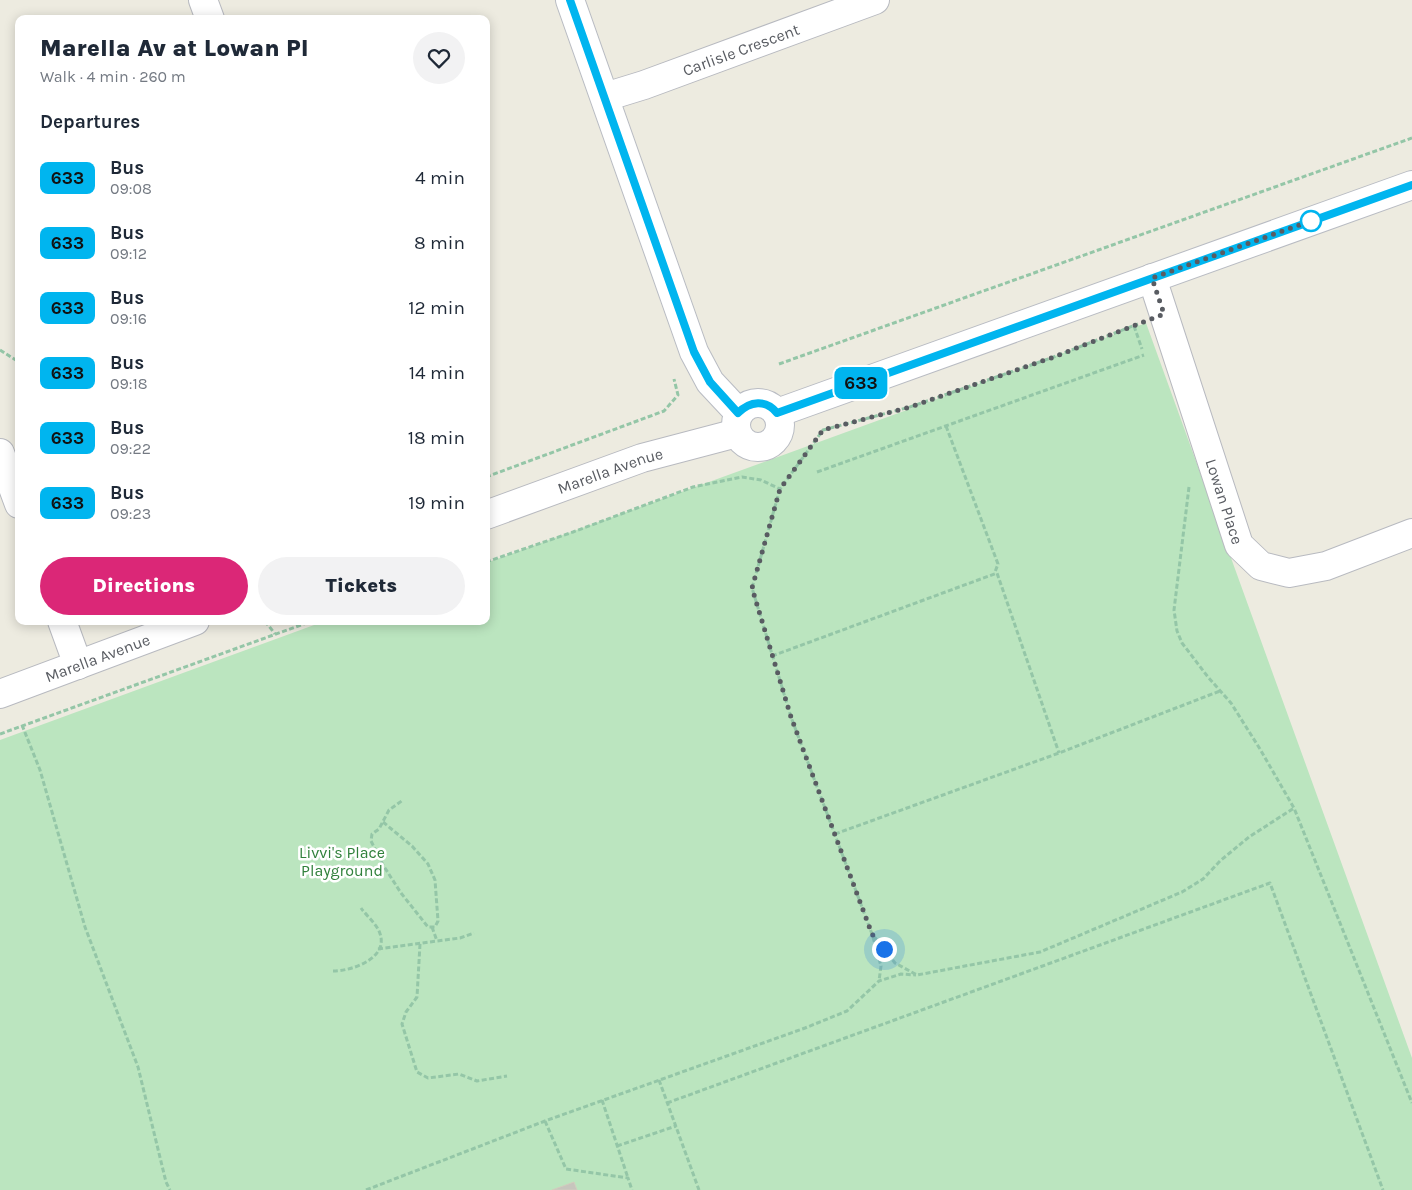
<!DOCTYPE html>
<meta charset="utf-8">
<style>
:root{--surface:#fff;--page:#f2f2f3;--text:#1f2937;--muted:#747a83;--accent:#db2777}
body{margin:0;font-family:Karla,sans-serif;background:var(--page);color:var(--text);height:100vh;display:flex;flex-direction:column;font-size:19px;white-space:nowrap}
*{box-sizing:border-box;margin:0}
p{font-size:16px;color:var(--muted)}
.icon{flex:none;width:28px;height:28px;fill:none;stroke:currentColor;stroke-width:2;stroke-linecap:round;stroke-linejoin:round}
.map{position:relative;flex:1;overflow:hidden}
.details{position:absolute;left:15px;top:15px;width:475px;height:610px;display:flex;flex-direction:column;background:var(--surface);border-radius:10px;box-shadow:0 2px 12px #0003}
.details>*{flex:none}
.badge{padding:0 10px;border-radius:8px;font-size:18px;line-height:32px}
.you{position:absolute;width:25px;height:25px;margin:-12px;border:4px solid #fff;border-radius:50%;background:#1a73e8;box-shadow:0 0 0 8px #1a73e833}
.map>.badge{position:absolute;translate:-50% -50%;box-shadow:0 0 0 2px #fff}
h2{padding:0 25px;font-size:19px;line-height:45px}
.round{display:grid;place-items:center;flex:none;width:52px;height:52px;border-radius:26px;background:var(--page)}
.headline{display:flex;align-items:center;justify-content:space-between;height:85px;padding:0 25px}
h1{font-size:24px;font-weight:800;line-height:38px}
.primary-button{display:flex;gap:10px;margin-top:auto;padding:10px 25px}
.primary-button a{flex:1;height:58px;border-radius:30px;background:var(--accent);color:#fff;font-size:20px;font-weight:800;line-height:58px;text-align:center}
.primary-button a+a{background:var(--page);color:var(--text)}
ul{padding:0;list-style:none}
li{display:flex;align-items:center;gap:15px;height:65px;padding:0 25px}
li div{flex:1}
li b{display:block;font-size:19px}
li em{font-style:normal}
li .badge{min-width:55px;font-weight:700;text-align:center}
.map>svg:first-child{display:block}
</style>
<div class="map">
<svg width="1412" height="1190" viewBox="0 0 1412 1190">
<rect width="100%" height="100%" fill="#edebe0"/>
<!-- green -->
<polygon fill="#bbe5bf" points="1146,323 1412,1058 1412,1190 0,1190 0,740 325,621 486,621 486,563"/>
<!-- building -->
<polygon fill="#c7c5bd" stroke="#d1cdbe" points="574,1182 577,1190 552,1190"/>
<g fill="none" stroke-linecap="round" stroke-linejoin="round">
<!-- street casing -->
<g stroke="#b8bac0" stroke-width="30">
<g id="street">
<polyline points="203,0 210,19"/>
<path id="s1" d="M605,97l39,-12 231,-85"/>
<path id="s2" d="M1152,278l87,267 22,21 28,7 37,-7 86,-33"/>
<polyline points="0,453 19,504"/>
<path id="s3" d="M486,515l156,-57 95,-25"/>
<polyline points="62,621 78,665"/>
<path id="s4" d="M0,694l195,-73"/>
</g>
</g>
<!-- secondary casing -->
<g stroke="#b9bcc3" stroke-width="30">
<g id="secondary">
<polyline points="570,0 694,352 710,382 739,413"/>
<circle cx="758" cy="425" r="22"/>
<polyline points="777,413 1412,185"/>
</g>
</g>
<!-- path -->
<g stroke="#94c6a7" stroke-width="3" stroke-dasharray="5 2.5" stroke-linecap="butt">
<polyline points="1134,326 1142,349"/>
<polyline points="0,350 19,362"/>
<polyline points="779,364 1412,138"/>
<polyline points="946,426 998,564 995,572"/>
<polyline points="817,472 1144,355"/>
<polyline points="486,477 664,411 678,395 674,379"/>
<polyline points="1189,487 1174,610 1177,631 1182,643 1208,677 1231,703 1260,749 1294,808 1412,1103"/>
<polyline points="780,489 752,588 791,717 872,934 895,963 917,975 1040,952 1182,892 1203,879 1220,861 1249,837 1294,808"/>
<polyline points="486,562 573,532 693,487 742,477 761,480 780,489 823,430 910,407 1051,358 1138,324"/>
<polyline points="265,621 275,634"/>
<polyline points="772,656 997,573 1059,753"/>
<polyline points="22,725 40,770 85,927 138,1067 166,1182 170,1190"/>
<polyline points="0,734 312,621"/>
<polyline points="383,822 412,846 428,864 435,880 438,921 435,927 428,927 401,893 383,865 371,841 372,834 379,829 389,810 403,800"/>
<polyline points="835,834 1059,753 1220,691"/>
<polyline points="432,927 437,941"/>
<polyline points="873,937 881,966 879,981"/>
<polyline points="420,944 417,997 406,1012 402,1024 417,1072 428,1078 459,1074 477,1081 507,1076"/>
<polyline points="378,949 460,938 474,933"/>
<path d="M333,971c20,0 60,-14 45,-42 -4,-7 -12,-14 -17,-21"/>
<polyline points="659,1080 699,1190"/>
<polyline points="602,1100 628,1178"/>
<polyline points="667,1103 1270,883 1383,1190"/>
<polyline points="545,1121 566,1169 628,1178 632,1190"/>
<polyline points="617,1146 676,1126"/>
<polyline points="366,1190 545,1121 805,1028 847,1011 879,981 901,974 916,975"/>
</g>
<!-- street -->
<use href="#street" stroke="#fff" stroke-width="28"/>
<!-- secondary -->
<use href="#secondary" stroke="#fff" stroke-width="28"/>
</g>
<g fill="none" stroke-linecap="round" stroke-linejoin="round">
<!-- line casing -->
<g stroke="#fff" stroke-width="11">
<path id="line" d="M570,0l124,352 16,30 28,31c12,-12 28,-14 39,0l635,-228"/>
</g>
<!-- line -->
<use href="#line" stroke="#00b5ef" stroke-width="8"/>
<!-- walk -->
<polyline stroke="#595c62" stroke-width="5" stroke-dasharray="0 9" points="884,949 872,934 791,717 752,588 780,489 823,430 910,407 1051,358 1164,314 1152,278 1319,218 1311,221"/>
</g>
<!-- markers -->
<circle fill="#fff" stroke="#00b5ef" stroke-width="2.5" cx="1311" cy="221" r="10"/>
<g text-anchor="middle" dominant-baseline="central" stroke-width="5" stroke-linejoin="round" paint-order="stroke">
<!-- street labels -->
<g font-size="16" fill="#595c62" stroke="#fff">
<text stroke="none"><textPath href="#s1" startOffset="144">Carlisle Crescent</textPath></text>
<text stroke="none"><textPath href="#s3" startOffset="132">Marella Avenue</textPath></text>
<text stroke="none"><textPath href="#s2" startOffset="235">Lowan Place</textPath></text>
<text stroke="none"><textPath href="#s4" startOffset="104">Marella Avenue</textPath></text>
</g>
<!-- park labels -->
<g font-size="16" fill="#31813c" stroke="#fff">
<text x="342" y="852">Livvi's Place<tspan x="342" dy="18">Playground</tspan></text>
</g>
</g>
</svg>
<div class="you" style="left:884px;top:949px"></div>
<b class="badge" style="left:861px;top:383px;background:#00b5ef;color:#111">633</b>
<section class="details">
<div class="headline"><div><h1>Marella Av at Lowan Pl</h1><p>Walk · 4 min · 260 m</p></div><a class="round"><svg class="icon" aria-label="heart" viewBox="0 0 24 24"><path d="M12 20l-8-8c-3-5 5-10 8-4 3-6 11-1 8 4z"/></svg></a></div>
<h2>Departures</h2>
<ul>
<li><span class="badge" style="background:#00b5ef;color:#111">633</span><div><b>Bus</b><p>09:08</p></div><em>4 min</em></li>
<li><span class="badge" style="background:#00b5ef;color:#111">633</span><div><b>Bus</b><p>09:12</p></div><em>8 min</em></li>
<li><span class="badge" style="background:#00b5ef;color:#111">633</span><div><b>Bus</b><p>09:16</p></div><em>12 min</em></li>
<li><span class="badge" style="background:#00b5ef;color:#111">633</span><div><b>Bus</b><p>09:18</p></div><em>14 min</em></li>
<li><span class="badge" style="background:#00b5ef;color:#111">633</span><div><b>Bus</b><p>09:22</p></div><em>18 min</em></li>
<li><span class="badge" style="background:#00b5ef;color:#111">633</span><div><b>Bus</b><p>09:23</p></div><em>19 min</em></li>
</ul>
<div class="primary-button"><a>Directions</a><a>Tickets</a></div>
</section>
</div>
